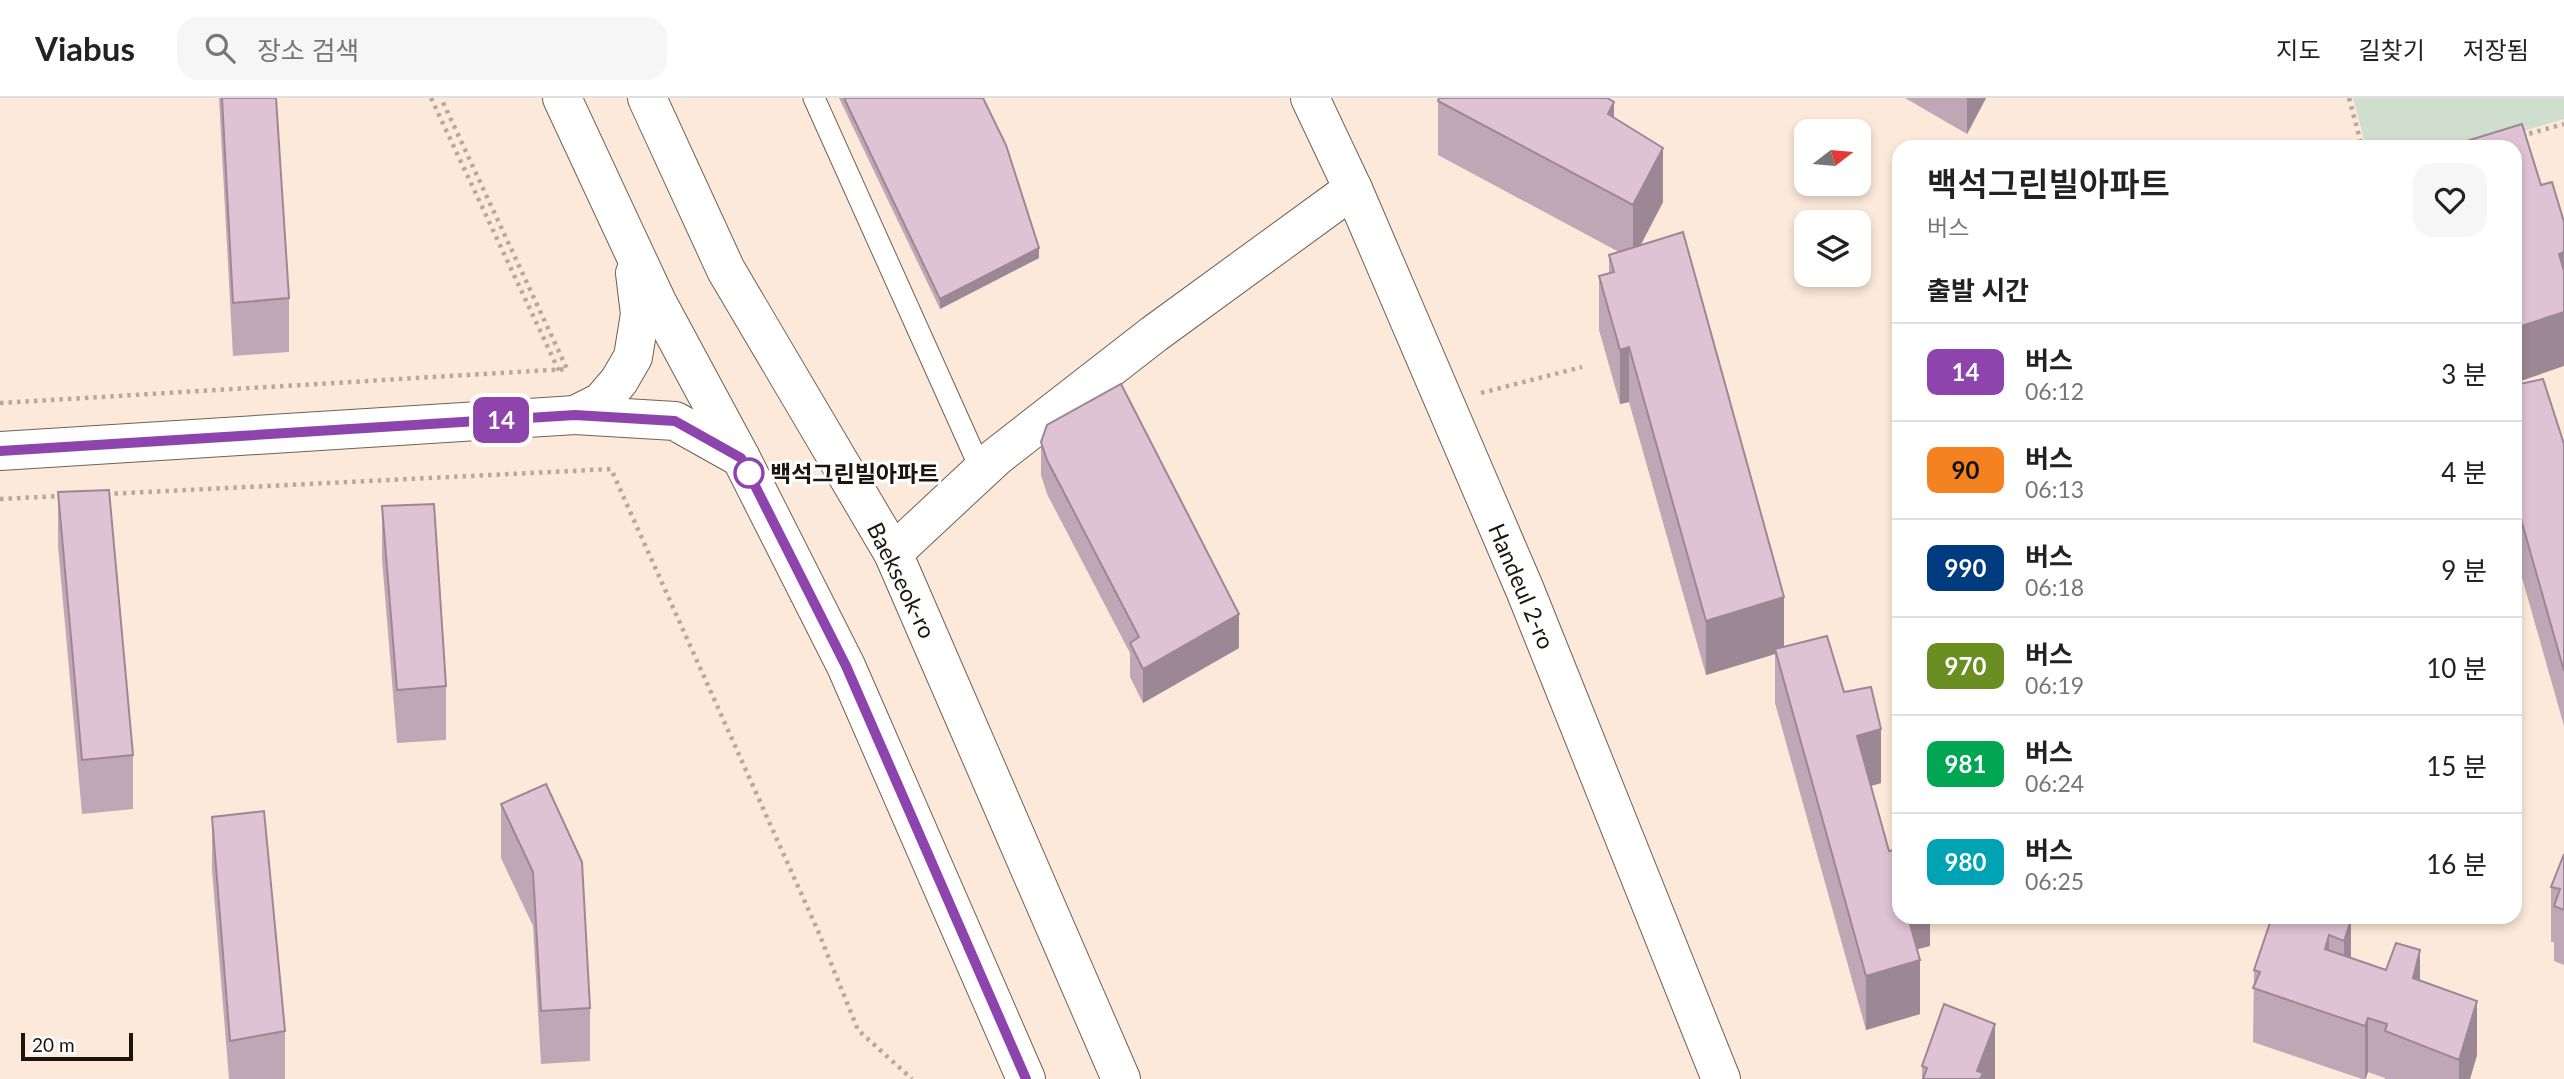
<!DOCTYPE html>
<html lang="ko">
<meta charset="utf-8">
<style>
:root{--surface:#fff;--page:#f6f6f6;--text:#222;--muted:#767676;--line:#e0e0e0}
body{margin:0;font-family:Lato,"Noto Sans KR",sans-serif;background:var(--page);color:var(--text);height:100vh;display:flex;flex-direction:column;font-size:26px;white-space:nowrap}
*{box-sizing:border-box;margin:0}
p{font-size:23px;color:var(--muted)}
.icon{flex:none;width:38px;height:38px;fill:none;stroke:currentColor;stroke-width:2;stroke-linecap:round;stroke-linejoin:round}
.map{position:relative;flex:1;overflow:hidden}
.sheet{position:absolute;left:1892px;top:42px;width:630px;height:784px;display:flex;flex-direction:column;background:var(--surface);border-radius:21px;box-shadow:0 4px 10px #0003}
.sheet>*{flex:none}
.badge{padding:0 14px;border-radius:10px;font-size:24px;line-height:46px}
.needle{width:46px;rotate:74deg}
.buttons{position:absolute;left:1794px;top:21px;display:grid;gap:14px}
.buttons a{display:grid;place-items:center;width:77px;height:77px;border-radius:14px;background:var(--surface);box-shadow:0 4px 10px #0003;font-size:35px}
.scale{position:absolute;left:21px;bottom:18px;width:112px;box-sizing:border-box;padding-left:7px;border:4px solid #1c150f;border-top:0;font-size:19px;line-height:24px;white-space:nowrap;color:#1c150f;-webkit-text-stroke:5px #fff;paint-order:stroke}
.map>.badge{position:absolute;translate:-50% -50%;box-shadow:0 0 0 4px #fff}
h2{padding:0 35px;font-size:26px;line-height:63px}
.round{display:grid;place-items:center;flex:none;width:74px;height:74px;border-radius:21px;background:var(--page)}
.overview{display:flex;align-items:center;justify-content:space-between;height:119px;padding:0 35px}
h1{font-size:33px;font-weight:600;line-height:52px}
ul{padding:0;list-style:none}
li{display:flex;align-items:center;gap:21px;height:98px;padding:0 35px;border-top:2px solid var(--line)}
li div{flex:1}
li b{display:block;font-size:26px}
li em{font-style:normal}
li .badge{min-width:77px;font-weight:700;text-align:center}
header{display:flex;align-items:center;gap:42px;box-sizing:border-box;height:98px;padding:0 35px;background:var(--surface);border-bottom:2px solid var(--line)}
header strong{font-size:33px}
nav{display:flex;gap:38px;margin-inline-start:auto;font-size:24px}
.search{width:490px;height:63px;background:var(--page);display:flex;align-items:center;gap:18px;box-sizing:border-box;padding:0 24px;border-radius:21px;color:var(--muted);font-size:26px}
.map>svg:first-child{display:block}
</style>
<header>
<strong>Viabus</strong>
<div class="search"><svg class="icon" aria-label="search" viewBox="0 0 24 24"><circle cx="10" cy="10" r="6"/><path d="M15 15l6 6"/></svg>장소 검색</div>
<nav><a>지도</a><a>길찾기</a><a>저장됨</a></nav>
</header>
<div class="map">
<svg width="2564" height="981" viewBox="0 0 2564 981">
<rect width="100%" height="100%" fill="#fde9d9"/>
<!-- green -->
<polygon fill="#d0decd" points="2353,0 2564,0 2564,21 2469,49 2366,49"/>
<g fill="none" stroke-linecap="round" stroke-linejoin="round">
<!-- lane casing -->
<g stroke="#716052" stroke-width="23">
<polyline id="lane" points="814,0 982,374"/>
</g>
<!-- street casing -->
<g stroke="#716052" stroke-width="40">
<g id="street">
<polyline points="1310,0 1353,91 1525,492 1721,981"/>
<polyline points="893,455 996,359 1154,236 1353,91"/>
</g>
</g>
<!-- secondary casing -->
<g stroke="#716052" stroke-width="40">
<g id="secondary">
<polyline points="562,0 657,204 741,360 846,568 1026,981"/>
<polyline points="647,0 726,172 893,455 1121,981"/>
<polyline points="575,317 601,304 619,283 633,259 640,216 635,175"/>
<polyline points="0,353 575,317 675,323 741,360"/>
</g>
</g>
<!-- path -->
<g stroke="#b8a89b" stroke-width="4.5" stroke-dasharray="3.5 5" stroke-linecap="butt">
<polyline points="431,0 559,273"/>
<polyline points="2349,0 2362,49"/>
<polyline points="2521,38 2564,26"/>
<polyline points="1481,295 1582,269"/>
<polyline points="0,305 567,271 441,0"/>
<polyline points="106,396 611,371 818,833 858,932 912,981"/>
<polyline points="0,401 62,398"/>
</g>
<!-- lane -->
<use href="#lane" stroke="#fff" stroke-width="21"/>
<!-- street -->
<use href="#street" stroke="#fff" stroke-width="38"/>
<!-- secondary -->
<use href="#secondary" stroke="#fff" stroke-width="38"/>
</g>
<!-- wall -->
<g fill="#c0a7b5">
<polygon points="219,0 276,0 289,200 289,254 233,258"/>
<polygon points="839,0 983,0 1039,160 940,211"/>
<polygon points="1905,0 1986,0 1967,36"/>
<polygon points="1438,3 1614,20 1663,104 1641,147 1784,548 1844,594 1881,685 1871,688 1889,753 1930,819 1930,848 1917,851 1920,916 1866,932 1775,605 1775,556 1706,577 1629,304 1620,306 1599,232 1599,178 1609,175 1609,157 1619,154 1438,57"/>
<polygon points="2515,287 2564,346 2564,628 2515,455"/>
<polygon points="1041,344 1239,550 1143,605 1130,579 1130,555 1047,396 1041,377"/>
<polygon points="58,394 133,657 133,711 82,716 58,448"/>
<polygon points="382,408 446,588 446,642 397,645 382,461"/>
<polygon points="501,706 582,764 590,910 590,963 541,966 533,828 501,760"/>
<polygon points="212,719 285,933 285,981 229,981 212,772"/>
<polygon points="2564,756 2564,867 2554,863 2554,844 2551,844 2551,789"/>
<polygon points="2350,821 2351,860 2420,883 2477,957 2470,981 2385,981 2385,980 2368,974 2366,981 2362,981 2253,944 2254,872"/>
<polygon points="1922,968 1995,981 1922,981"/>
</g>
<!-- shaded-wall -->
<g fill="#9c8894">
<polygon points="1967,0 1986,0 1967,36"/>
<polygon points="1614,4 1614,58 1608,16"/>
<polygon points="1663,50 1663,104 1633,161 1633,107"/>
<polygon points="1039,150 1039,160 940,211 940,201"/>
<polygon points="2564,154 2564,208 2559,156"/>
<polygon points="2564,214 2564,268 2515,285 2515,230"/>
<polygon points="1629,249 1629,304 1620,306 1620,252"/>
<polygon points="1784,499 1784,553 1775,551 1775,556 1706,577 1706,523"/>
<polygon points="1239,516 1239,550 1143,605 1143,571"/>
<polygon points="1881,631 1881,685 1857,692 1857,638"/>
<polygon points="1903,819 1930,819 1930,848 1903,855"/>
<polygon points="2351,822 2351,876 2344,897 2344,843"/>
<polygon points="2329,837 2329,892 2325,851"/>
<polygon points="2420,852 2420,907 2413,880"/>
<polygon points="1920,862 1920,916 1866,932 1866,878"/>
<polygon points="2477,903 2477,957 2470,981 2459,981 2459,962"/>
<polygon points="2368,920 2368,974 2365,981 2365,928"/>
<polygon points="1995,926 1995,981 1977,981 1977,973"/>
</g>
<!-- building -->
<g fill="#dfc2d3" stroke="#9c8894" stroke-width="2">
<polygon points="222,0 276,0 289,200 233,205"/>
<polygon points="844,0 983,0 1006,47 1039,150 940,201"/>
<polygon points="1439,0 1607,0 1614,4 1608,16 1663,50 1633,107 1438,3"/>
<polygon points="2522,26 2541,87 2552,84 2564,124 2564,154 2559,156 2564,173 2564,214 2515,230 2515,49 2447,49"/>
<polygon points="1683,134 1784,499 1706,523 1629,249 1620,252 1599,178 1614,174 1609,157"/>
<polygon points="2543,281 2564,346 2564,573 2515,400 2515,287"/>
<polygon points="1121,286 1239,516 1143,571 1130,545 1139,539 1047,362 1041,344 1047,327"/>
<polygon points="109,392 133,657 82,662 58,394"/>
<polygon points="434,406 446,588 397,592 382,408"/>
<polygon points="1827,538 1844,594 1871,589 1881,631 1857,638 1889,753 1899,751 1899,819 1908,819 1920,862 1866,878 1775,551"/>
<polygon points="546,686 582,764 590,910 541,913 533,774 501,706"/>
<polygon points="264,713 285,933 230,943 212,719"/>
<polygon points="2564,756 2564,812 2554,808 2560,791 2551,789"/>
<polygon points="2272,819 2344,819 2351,822 2344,843 2329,837 2325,851 2386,872 2396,845 2420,852 2413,880 2477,903 2459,962 2385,933 2387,926 2368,920 2365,928 2253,890 2260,874 2254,872"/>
<polygon points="1944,906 1995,926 1977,973 1983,975 1980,981 1923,981 1927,970 1922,968"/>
</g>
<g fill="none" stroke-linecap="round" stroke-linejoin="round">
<!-- line casing -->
<g stroke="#fff" stroke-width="16">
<polyline id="line" points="0,353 575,317 675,323 741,360 846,568 1026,981"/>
</g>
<!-- line -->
<use href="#line" stroke="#8e44ad" stroke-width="10"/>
</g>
<!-- markers -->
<circle fill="#fff" stroke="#8e44ad" stroke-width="3.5" cx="749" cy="375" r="14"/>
<g text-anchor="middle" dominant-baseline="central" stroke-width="6" stroke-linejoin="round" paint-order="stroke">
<!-- stop labels -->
<g font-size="23" font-weight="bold" fill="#1c150f" stroke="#fff" text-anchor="start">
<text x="770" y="375">백석그린빌아파트</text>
</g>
<!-- street labels -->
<g font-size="23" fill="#1c150f" stroke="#fff">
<text transform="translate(902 482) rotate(64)">Baekseok-ro</text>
<text transform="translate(1522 488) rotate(67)">Handeul 2-ro</text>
</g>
</g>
</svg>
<div class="buttons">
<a><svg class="needle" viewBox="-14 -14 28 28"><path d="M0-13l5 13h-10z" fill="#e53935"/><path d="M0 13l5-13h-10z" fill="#767676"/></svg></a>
<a><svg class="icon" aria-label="layers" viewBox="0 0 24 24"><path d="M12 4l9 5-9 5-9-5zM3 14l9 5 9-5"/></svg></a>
</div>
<div class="scale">20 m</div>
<b class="badge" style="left:501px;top:322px;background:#8e44ad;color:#fff">14</b>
<section class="sheet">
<div class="overview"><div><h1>백석그린빌아파트</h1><p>버스</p></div><a class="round"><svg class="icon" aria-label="heart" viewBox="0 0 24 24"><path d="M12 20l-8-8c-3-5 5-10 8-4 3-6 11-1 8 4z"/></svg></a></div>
<h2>출발 시간</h2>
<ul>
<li><span class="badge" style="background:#8e44ad;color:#fff">14</span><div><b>버스</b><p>06:12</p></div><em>3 분</em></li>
<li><span class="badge" style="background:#f58220;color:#111">90</span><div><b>버스</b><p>06:13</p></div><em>4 분</em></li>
<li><span class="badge" style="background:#003b80;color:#fff">990</span><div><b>버스</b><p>06:18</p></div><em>9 분</em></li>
<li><span class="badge" style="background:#6b8e23;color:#fff">970</span><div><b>버스</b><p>06:19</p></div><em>10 분</em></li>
<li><span class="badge" style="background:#00a651;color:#fff">981</span><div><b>버스</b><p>06:24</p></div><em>15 분</em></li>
<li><span class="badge" style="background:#00a3b4;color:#fff">980</span><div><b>버스</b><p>06:25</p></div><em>16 분</em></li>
</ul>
</section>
</div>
